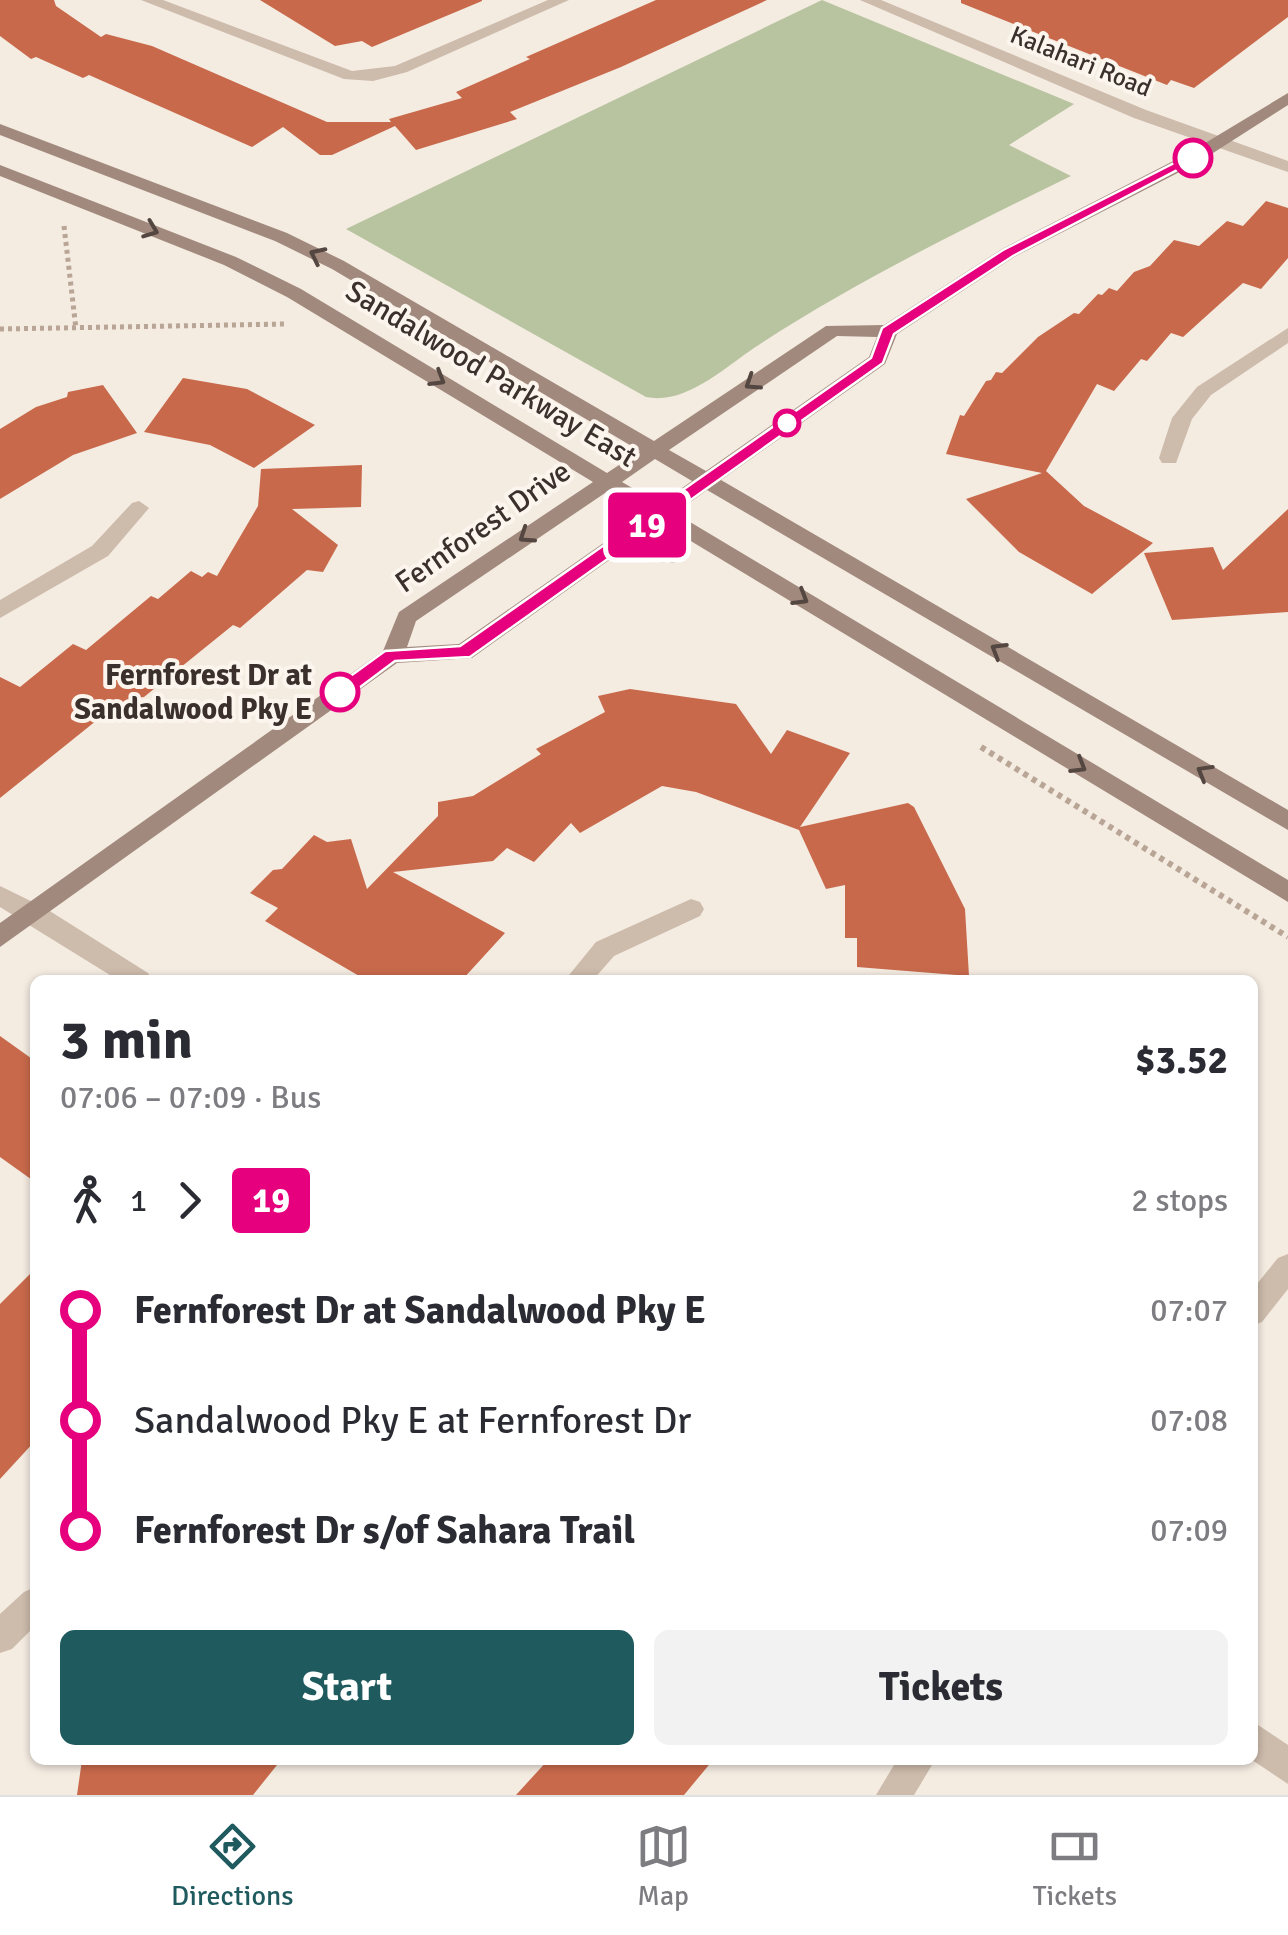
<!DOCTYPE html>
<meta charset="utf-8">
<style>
:root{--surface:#fff;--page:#f2f2f3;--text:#2b2b33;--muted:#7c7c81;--line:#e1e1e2;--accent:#1f5a5e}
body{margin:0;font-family:Signika,sans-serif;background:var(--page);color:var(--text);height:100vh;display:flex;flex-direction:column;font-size:38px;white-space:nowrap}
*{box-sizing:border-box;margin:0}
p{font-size:32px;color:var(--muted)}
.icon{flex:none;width:55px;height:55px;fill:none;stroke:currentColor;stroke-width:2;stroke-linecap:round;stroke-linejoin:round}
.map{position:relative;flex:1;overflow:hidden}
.details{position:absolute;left:30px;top:975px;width:1228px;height:790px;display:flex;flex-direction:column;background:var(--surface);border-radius:15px;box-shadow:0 2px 8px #0004}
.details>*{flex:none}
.badge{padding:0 20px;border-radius:8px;font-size:35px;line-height:65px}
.map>.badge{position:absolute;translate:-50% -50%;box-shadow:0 0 0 5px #fff}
.legs{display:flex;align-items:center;gap:15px;height:110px;padding:0 30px;font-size:32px}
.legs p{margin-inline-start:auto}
.overview{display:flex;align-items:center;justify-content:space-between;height:170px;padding:0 30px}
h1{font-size:55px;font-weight:700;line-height:75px}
.button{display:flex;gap:20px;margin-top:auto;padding:20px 30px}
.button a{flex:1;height:115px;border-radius:15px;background:var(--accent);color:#fff;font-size:40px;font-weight:700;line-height:115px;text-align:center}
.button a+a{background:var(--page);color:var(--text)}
ul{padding:0 30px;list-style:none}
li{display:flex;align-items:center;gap:35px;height:110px;font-size:38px}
li i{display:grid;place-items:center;width:15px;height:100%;margin:0 12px;background:currentColor}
li i::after{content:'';width:25px;height:25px;margin:-12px;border:8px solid;border-radius:50%;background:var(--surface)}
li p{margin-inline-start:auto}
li:first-child i{background:linear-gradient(#0000 50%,currentColor 0)}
li:last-child i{background:linear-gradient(currentColor 50%,#0000 0)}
.menu{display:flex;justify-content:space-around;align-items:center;height:140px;border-top:2px solid var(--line);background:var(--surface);font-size:28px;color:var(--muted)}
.menu a{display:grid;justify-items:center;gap:5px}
.menu .on{color:var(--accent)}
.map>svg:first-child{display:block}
</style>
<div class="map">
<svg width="1288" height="1795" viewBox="0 0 1288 1795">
<rect width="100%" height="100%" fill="#f4ebe1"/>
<!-- green -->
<path fill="#b8c4a0" d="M822,0l252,104 -65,41 62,31c-108,53 -217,106 -317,172 -31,21 -69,57 -108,49l-300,-168z"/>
<!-- building -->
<g fill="#c8694b">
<polygon points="0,0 54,0 56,6 101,37 106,34 152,46 327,122 391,122 389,119 462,98 456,92 530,59 526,57 656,0 767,0 621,67 510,112 517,119 416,150 395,126 332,155 320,155 283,127 252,147 89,75 83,78 36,57 31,59 0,36"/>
<polygon points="260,0 482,0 482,1 372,47 362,41 335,46"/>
<polygon points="961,0 1288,0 1288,17 1194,88 1171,80 1167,85 961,3"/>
<polygon points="1266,201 1288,208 1288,258 1261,289 1243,283 1183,337 1171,333 1147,361 1141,359 1114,391 1097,384 1046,471 1084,506 1153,543 1092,594 1019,552 966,499 1042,473 946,454 960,415 964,416 986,381 991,380 996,372 1002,373 1038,337 1074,313 1079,314 1098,294 1102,295 1109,288 1117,291 1134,272 1150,266 1174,240 1199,246 1227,221 1243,226"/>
<polygon points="183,378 247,389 315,425 254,468 210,445 144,432"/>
<polygon points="103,385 137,433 73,455 0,499 0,429 36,407 67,397 68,392"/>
<polygon points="362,465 361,507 292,509 338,545 323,572 307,570 240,628 233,625 144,697 136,698 124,708 117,704 0,798 0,677 20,687 73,644 86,650 151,596 158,599 191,571 202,577 208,572 217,576 258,506 261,469"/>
<polygon points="1288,509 1288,612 1172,620 1144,553 1213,547 1223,570"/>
<polygon points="630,689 736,704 771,754 787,730 850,753 800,827 908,803 914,807 965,909 969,976 857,967 857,938 845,938 845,885 826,889 799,830 696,792 662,786 580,833 571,823 534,862 507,848 493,861 393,872 505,933 462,980 366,980 265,921 278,908 250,893 273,870 282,869 314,835 327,842 351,839 367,889 438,816 438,802 473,796 541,754 536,749 605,712 598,696"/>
<polygon points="0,1036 35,1061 35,1182 0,1157"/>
<polygon points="35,1269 35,1441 0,1479 0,1304"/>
<polygon points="82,1760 281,1760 253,1795 77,1795"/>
<polygon points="548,1760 713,1760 684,1795 516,1795"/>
</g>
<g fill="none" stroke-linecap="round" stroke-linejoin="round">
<!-- path-far1 -->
<g stroke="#b9a596" stroke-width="5" stroke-dasharray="4 4" stroke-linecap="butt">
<polyline points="64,226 76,329"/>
<polyline points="0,329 287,324"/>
</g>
<!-- path -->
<g stroke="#b9a596" stroke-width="6" stroke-dasharray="5 5" stroke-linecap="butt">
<polyline points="650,559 677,560"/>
<polyline points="981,747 1288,937"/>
</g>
<!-- street -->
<g fill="#cdbbac" fill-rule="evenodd">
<polygon points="141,0 163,0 352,71 395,66 548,0 569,0 407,72 373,81 344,79"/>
<polygon points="860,0 881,0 1146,110 1288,161 1288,172 1134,118"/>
<polygon points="1288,328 1288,343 1211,395 1192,419 1176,463 1162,463 1159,458 1172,418 1197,387"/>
<polygon points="139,501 149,508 108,556 0,618 0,600 92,546 132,503"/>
<polygon points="0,886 45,908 148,973 152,980 118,980 0,907"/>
<polygon points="691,899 700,902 704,909 700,916 614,956 593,980 565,980 596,942"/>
<polygon points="1288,1254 1288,1289 1262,1322 1252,1326 1252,1290 1278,1258"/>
<polygon points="35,1587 35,1626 12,1649 0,1653 0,1614 24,1592"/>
<polygon points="1252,1721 1288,1745 1288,1784 1252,1760"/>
<polygon points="897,1760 935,1760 914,1795 876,1795"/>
</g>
<!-- secondary -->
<path fill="#a18a7d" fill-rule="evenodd" d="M1288,93v12l-89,57 -185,95 -117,77 -12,30 -164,116 567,330v20l-581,-340 -32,23 613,367v22l-627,-379 -189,135 -75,5 -397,284v-24l383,-272 16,-39 194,-130 -306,-185 -63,-32 -224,-89v-11l236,92 65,32 306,184 33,-22 -308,-182 -57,-28 -275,-106v-11l287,109 57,28 310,180 172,-115 58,-1 118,-76 185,-95zM837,336l40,1 -8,20 -163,114 -37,-21zM655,459l37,22 -32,23 -38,-22zM608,491l37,23 -186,130 -52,3 9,-26z"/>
</g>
<!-- one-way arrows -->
<defs><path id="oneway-chevron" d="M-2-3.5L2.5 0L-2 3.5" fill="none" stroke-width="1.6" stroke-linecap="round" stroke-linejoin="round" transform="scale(2.5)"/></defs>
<g stroke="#544640">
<use href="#oneway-chevron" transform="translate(151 230) rotate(21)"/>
<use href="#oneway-chevron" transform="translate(317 255) rotate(-154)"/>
<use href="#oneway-chevron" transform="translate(438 379) rotate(31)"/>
<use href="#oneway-chevron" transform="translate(752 383) rotate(147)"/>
<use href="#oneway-chevron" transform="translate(526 536) rotate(146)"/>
<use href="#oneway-chevron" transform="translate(801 598) rotate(31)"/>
<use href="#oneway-chevron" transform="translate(998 650) rotate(-149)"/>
<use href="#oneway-chevron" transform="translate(1079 766) rotate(31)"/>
<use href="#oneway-chevron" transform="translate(1204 772) rotate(-150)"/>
</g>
<!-- line-1 -->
<polygon fill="#e6007e" stroke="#fff" stroke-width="2.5" points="1188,156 1200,158 1013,256 894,334 883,363 470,657 395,661 347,697 334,697 334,688 385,651 460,646 871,358 882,328 1003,250"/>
<!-- markers -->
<g fill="#fff" stroke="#e6007e" stroke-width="5">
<circle cx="1193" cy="158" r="18"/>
<circle cx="787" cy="423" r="12"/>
<circle cx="340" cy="692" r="18"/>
</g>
<g text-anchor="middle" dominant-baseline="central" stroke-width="8" stroke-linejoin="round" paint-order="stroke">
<!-- far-street labels -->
<g font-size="25" fill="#3b302b" stroke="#fbf5ee">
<text transform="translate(1081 61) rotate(22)">Kalahari Road</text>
</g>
<!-- street labels -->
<g font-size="30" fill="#3b302b" stroke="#fbf5ee">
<text transform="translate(491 374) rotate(31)">Sandalwood Parkway East</text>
<text transform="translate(483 527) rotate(-35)">Fernforest Drive</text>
</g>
<!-- stop labels -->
<g font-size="30" font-weight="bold" fill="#3b302b" stroke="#fbf5ee" text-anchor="end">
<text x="312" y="675">Fernforest Dr at<tspan x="312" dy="34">Sandalwood Pky E</tspan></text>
</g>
</g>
</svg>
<b class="badge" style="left:647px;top:525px;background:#e6007e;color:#fff">19</b>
<section class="details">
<div class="overview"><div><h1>3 min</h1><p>07:06 – 07:09 · Bus</p></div><b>$3.52</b></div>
<div class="legs"><svg class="icon" aria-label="walk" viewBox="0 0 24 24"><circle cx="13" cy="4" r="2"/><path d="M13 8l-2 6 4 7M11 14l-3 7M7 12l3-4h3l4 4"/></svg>1<svg class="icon" aria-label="forward" viewBox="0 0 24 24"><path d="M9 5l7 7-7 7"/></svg><b class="badge" style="background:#e6007e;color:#fff">19</b><p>2 stops</p></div>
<ul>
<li><i style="color:#e6007e"></i><b>Fernforest Dr at Sandalwood Pky E</b><p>07:07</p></li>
<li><i style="color:#e6007e"></i><span>Sandalwood Pky E at Fernforest Dr</span><p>07:08</p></li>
<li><i style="color:#e6007e"></i><b>Fernforest Dr s/of Sahara Trail</b><p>07:09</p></li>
</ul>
<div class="button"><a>Start</a><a>Tickets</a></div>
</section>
</div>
<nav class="menu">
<a class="on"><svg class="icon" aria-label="directions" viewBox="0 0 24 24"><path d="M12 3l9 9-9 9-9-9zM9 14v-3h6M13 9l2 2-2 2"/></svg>Directions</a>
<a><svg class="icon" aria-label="map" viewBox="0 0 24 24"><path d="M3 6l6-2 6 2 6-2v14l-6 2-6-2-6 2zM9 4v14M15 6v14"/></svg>Map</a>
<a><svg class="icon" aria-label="tickets" viewBox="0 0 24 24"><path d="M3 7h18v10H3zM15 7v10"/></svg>Tickets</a>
</nav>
